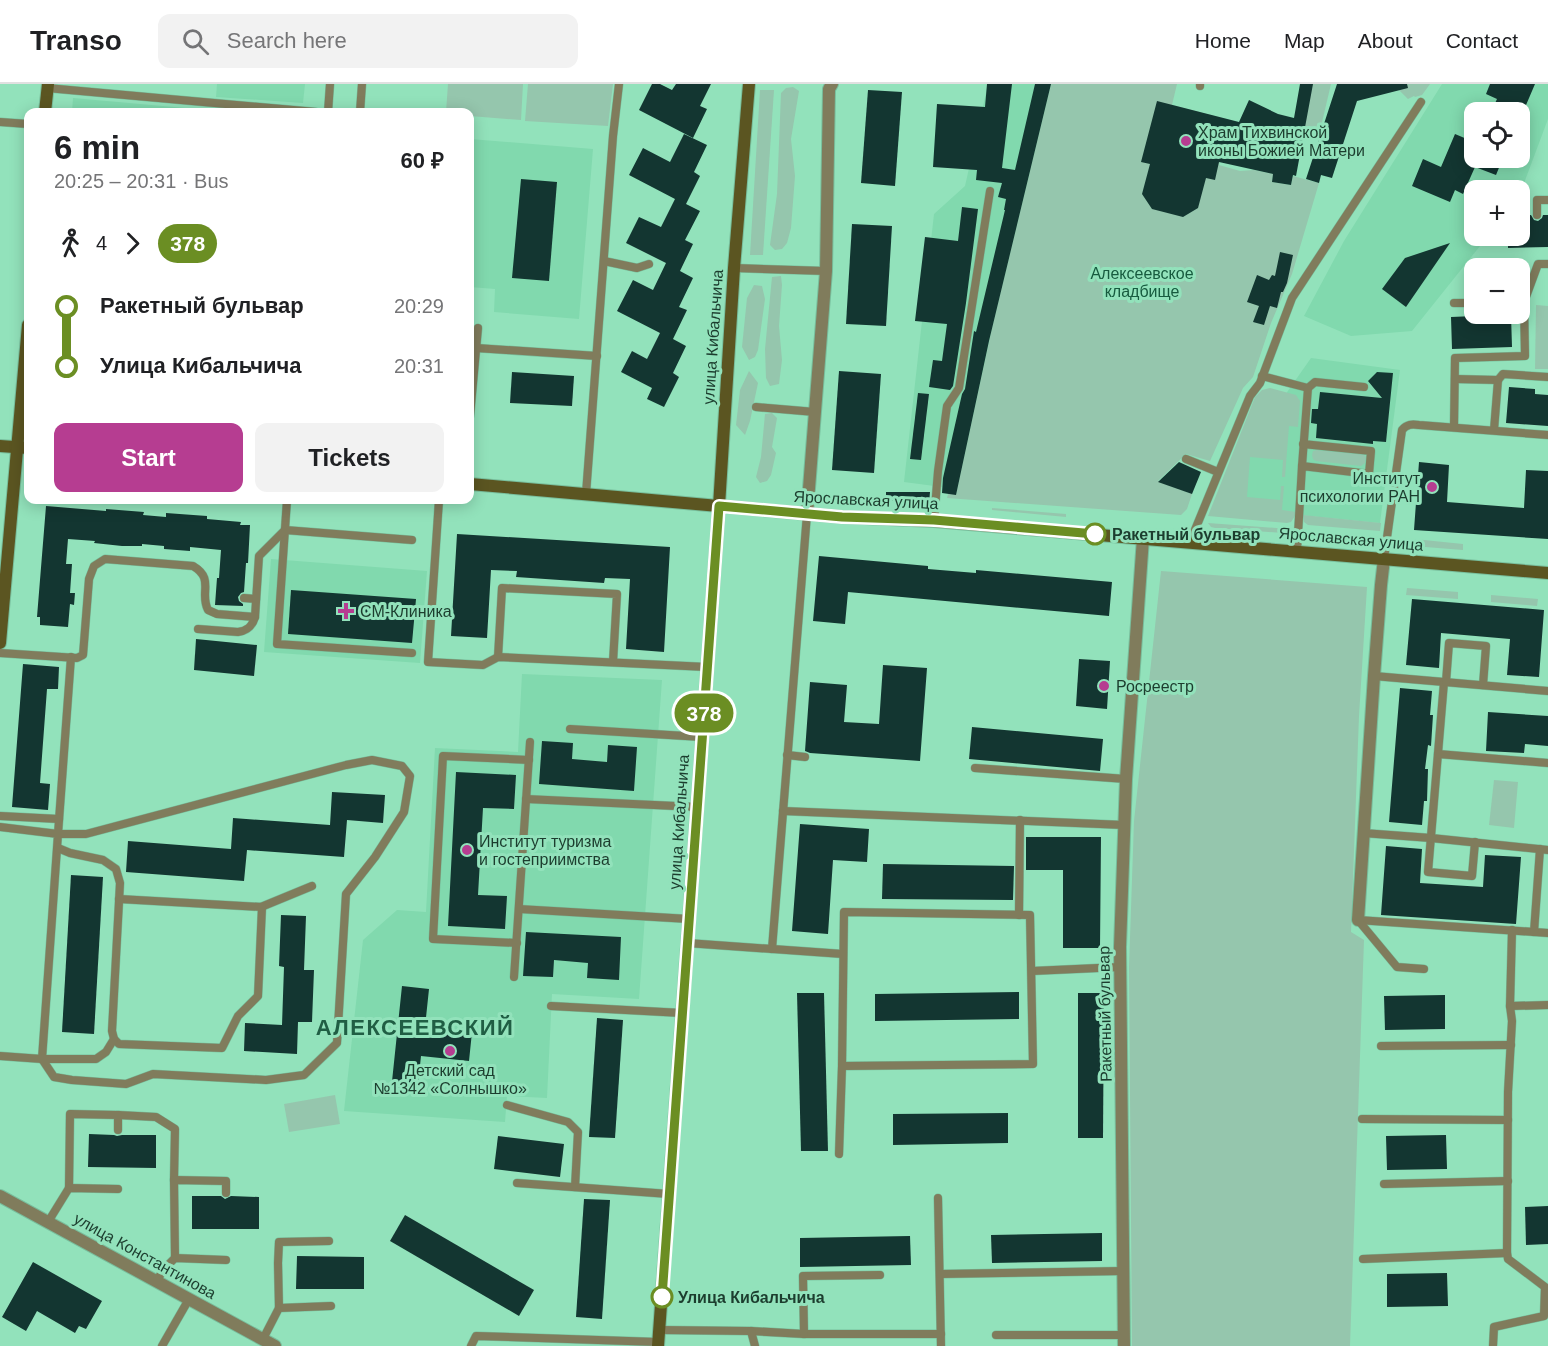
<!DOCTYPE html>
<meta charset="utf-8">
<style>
:root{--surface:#fff;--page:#f2f2f2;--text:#202124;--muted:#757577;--line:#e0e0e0;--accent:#b63d91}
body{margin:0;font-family:Helvetica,sans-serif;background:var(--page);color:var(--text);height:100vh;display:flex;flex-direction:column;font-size:22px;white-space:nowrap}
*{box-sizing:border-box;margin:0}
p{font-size:20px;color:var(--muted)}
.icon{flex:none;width:33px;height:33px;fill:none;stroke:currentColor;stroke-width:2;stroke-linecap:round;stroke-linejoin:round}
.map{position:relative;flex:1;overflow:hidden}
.side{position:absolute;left:24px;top:24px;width:450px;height:396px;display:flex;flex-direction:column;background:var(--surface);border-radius:12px;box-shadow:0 3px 15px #0003}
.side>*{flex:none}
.badge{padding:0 12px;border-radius:20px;font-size:21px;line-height:39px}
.tools{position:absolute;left:1464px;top:18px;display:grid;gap:12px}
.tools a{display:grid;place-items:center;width:66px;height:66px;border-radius:12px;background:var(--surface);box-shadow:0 3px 15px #0003;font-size:30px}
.map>.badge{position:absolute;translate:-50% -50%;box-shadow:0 0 0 3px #fff}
.legs{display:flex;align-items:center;gap:9px;height:66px;padding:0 30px;font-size:20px}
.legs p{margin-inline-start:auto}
.summary{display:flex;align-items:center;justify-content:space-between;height:102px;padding:0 30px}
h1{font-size:33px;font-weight:700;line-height:45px}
.cta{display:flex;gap:12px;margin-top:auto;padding:12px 30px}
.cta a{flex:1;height:69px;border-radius:12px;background:var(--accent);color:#fff;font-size:24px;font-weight:700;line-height:69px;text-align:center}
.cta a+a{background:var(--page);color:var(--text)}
ul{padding:0 30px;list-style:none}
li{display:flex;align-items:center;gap:21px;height:60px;font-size:22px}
li i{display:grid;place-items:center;width:9px;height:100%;margin:0 8px;background:currentColor}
li i::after{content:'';width:15px;height:15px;margin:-8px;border:4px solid;border-radius:50%;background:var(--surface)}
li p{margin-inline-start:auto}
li:first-child i{background:linear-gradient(#0000 50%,currentColor 0)}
li:last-child i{background:linear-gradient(currentColor 50%,#0000 0)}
header{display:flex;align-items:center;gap:36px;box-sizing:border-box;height:84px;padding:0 30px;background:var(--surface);border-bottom:2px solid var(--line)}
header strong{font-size:28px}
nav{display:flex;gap:33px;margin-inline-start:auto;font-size:21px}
.search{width:420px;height:54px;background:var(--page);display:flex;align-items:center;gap:15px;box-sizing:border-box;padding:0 21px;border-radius:12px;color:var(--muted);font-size:22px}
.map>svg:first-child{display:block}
</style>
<header>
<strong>Transo</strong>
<div class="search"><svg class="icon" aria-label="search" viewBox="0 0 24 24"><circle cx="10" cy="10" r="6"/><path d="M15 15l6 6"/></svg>Search here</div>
<nav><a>Home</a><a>Map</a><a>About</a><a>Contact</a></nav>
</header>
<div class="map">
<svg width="1548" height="1262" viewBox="0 0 1548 1262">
<rect width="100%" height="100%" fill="#92e2bb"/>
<!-- built -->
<g fill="#81d9ae" fill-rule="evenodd">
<polygon points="217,0 305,0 303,19 216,13"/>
<polygon points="988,0 1051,0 992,244 956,411 948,410 943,396 942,403 904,398 934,130 965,102"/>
<path d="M1442,0h106v35l-28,75v-4h-46v46h14l-76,95 -61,5 -47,-20 40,-75zM1474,28h46v46h-46z"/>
<polygon points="73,14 230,28 72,28"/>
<polygon points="470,55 593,65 579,235 494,228 495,205 470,203"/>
<polygon points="1311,274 1400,286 1380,439 1221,423 1264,341"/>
<polygon points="271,475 427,487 420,579 264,568"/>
<polygon points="522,590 662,596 639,915 552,910 547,1014 507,1012 505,1038 344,1027 363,856 397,826 426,828 435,664 518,668"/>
</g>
<!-- green -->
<g fill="#95c6ad">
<polygon points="448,0 523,0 521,36 470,32 470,28 446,28"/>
<polygon points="528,0 613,0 608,42 525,37"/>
<polygon points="1051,0 1177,0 1172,21 1230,36 1219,81 1240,87 1254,86 1273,90 1272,98 1291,101 1293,92 1319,99 1292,190 1271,239 1253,293 1243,304 1210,377 1186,370 1158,397 1192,410 1187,425 1181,431 947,414 948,410 956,410 992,244"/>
<polygon points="1304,0 1331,0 1319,51 1308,54 1303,41"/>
<polygon points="1396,0 1430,0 1422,11 1415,13 1414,12 1408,15 1398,5"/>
<polygon points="793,3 799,7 791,55 795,92 791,144 787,159 782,165 775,166 770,161 777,110 781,9 786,4"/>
<polygon points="760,6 774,6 763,171 750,171"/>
<polygon points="781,192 782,201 779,242 782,276 779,300 770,302 766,294 765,265 772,193"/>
<polygon points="754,201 762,202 765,215 758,266 755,273 749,276 742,263 747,214"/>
<polygon points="1536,221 1548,222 1548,285 1535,285"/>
<polygon points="749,287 758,299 750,337 745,351 736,341 740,306"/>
<polygon points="1270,304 1296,311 1300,317 1298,343 1289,342 1285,393 1282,393 1283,376 1250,373 1247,413 1280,416 1281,402 1284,402 1282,426 1296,428 1295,432 1291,438 1287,439 1208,432 1255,313 1262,306"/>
<polygon points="772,329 777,334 772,363 776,369 771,391 767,397 760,399 756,393 761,373 765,330"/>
<polygon points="1317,366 1363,370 1366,373 1365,379 1361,382 1316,377 1313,375 1312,371 1313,367"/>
<polygon points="992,424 1066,430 1066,433 992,426"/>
<polygon points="1303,431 1381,439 1380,447 1308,441 1304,438"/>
<polygon points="1208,439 1290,445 1286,449 1283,449 1215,444 1211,443"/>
<polygon points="1305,447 1378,453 1373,457 1309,452"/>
<polygon points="1414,455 1463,460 1463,466 1413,462"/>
<polygon points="1161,487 1367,503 1359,632 1351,848 1364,856 1350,1262 1132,1262 1129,883 1134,737"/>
<polygon points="1407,504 1458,508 1458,515 1406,511"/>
<polygon points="1491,511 1538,515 1537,522 1491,518"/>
<polygon points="1494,696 1518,698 1514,744 1489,741"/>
<polygon points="335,1011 340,1040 289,1048 284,1020"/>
</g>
<!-- building -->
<g fill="#133631">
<polygon points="652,0 660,0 672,6 676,0 711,0 700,22 707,25 693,54 639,26"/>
<polygon points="987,0 1012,0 1002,84 1015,86 1035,0 1051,0 989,257 956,411 942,409 943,394 962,310 965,305 974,247 976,248 1005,126 1004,126 1006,115 998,113 1002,99 976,96 977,86 933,83 937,20 985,23"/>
<polygon points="1300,0 1313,0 1296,92 1293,91 1291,101 1272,98 1273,90 1219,78 1215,96 1206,94 1198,124 1183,133 1152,125 1142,110 1150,80 1141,78 1157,17 1239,38 1249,16 1278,30 1294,34"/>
<polygon points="1337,0 1407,0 1408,4 1357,17 1332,94 1321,91 1319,99 1306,95"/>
<polygon points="1490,0 1535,0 1523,28 1491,28 1497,15 1486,10"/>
<polygon points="868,6 902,8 895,102 861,99"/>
<polygon points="684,50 707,61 694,88 700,92 686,120 700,127 685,156 693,160 680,187 693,194 679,223 687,226 673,255 686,262 673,289 679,293 664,323 647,315 652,304 621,288 632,267 647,275 660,249 617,227 633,196 653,206 666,179 626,159 639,133 661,143 675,115 629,91 643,64 670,78"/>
<polygon points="1455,50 1474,58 1474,74 1503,74 1496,91 1475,83 1463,110 1455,106 1450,118 1412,102 1423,75 1441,83"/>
<polygon points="521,95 557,98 549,197 512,194"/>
<polygon points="962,123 978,125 966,219 953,302 950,306 929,303 933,276 942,277 947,240 915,237 925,153 958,157"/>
<polygon points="1531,131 1534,136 1538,137 1542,134 1543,131 1548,131 1548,163 1508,164 1508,152 1520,152 1520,132"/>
<polygon points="852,140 892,142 886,242 846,240"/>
<polygon points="1450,159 1406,223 1382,205 1405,174"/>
<polygon points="1280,168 1293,171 1287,199 1283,208 1281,208 1277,224 1270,222 1264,241 1253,238 1259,222 1247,218 1257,191 1269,196 1272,191 1275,192"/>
<polygon points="1511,231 1512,263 1452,265 1451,233 1475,232 1478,237 1482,238 1486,235 1487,232"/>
<polygon points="839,287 881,290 874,389 832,386"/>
<polygon points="512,288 574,292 572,322 510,319"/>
<polygon points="1377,288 1393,289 1386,358 1373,357 1373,360 1316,354 1317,340 1311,339 1312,325 1318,325 1320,308 1382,314 1368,297"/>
<polygon points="1509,303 1535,305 1535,310 1548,311 1548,342 1506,339"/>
<polygon points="918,309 929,310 921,376 910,375"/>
<polygon points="1179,378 1201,388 1192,410 1158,398"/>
<polygon points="1419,378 1449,381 1447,418 1524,424 1526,386 1548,387 1548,455 1414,446"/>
<polygon points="886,408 930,408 929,420 886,416"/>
<polygon points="46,422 106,427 106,425 144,428 143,431 166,433 166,429 207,432 207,435 241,438 240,441 250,441 248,479 246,479 244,508 241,509 238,513 239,517 243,520 243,522 215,521 217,494 219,494 221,466 190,463 190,467 164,465 164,462 142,460 142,462 122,462 94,459 95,457 68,455 66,480 72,480 70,509 75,509 74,521 70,520 68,543 40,541 40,533 37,533"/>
<polygon points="457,450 670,463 664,568 626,565 630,495 605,494 604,499 516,493 517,487 491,486 487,554 451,552"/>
<polygon points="819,472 928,482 928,485 976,489 976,486 1112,498 1109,532 848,508 845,540 813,537"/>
<polygon points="291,506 416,515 412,559 288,550"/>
<polygon points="1412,515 1544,526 1539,593 1507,591 1510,555 1441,549 1439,584 1406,581"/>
<polygon points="196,555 257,561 254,592 194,586"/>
<polygon points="1079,575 1110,577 1107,625 1076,622"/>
<polygon points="23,580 59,583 58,605 47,605 40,699 50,700 48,726 12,723"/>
<polygon points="883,581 927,584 920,677 810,669 805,667 810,598 847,601 844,638 879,640"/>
<polygon points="1400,604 1432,607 1430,631 1433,631 1431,662 1428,661 1425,685 1428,685 1427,717 1424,717 1422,741 1389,738"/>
<polygon points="1488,628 1548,632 1548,662 1525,660 1524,669 1486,667"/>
<polygon points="972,643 1103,655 1100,687 969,675"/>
<polygon points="542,657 573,659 572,675 607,678 608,661 637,663 634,707 539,700"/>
<polygon points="456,688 516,691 514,725 483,724 478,811 507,812 505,845 448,842"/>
<polygon points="332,708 385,711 383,739 347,736 344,773 247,766 244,797 126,788 128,757 231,765 233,734 330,741"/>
<polygon points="800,740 869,745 867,778 833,776 828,850 792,847"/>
<polygon points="1026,753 1101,753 1100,864 1063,864 1063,786 1026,786"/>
<polygon points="1386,762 1422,765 1420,799 1483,803 1485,771 1521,773 1516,840 1381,831"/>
<polygon points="883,780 1014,782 1013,816 882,815"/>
<polygon points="71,791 103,793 94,950 62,948"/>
<polygon points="281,831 306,832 304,886 314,886 312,938 298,938 297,970 244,967 245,939 282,941 284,883 279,882"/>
<polygon points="526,848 621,853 619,896 587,894 588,879 554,876 553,893 523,892"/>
<polygon points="402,902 429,905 425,943 472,948 469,977 421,972 417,1010 391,1007"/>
<polygon points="1019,908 1019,935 875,937 875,910"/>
<polygon points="797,909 824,909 828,1067 801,1067"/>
<polygon points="1078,909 1104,909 1103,1054 1078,1054"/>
<polygon points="1445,911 1445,945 1385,946 1384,912"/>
<polygon points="597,934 623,936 615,1054 589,1053"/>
<polygon points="1008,1029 1008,1059 893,1061 893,1030"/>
<polygon points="89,1050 114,1051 117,1052 122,1051 156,1051 156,1084 88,1083"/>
<polygon points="1446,1051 1447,1085 1387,1086 1386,1052"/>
<polygon points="498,1052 564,1060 560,1093 494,1085"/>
<polygon points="192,1112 221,1112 225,1115 231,1112 259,1113 259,1145 192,1145"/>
<polygon points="584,1115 610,1116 602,1235 576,1233"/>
<polygon points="1548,1122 1548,1160 1526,1161 1525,1123"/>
<polygon points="405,1131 534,1206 519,1232 390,1157"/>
<polygon points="1102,1149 1102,1177 992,1179 991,1151"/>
<polygon points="910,1152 911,1181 800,1183 800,1154"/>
<polygon points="297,1172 364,1173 364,1205 296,1205"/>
<polygon points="33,1178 102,1217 86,1245 79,1242 75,1249 37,1227 26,1247 2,1233"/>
<polygon points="1447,1189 1448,1222 1387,1223 1387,1190"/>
</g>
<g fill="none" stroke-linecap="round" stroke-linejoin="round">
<!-- lane casing -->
<g stroke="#78be9c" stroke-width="9">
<g id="lane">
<polyline points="1200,2 1200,0"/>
<polyline points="47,4 316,28"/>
<polyline points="328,28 330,0"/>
<polyline points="360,28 362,0"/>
<polyline points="0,38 28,40"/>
<polyline points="1537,131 1537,116 1548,116"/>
<polyline points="604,177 637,184 649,180"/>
<polyline points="734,184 826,187"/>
<polyline points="1454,219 1474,219"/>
<polyline points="1481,230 1481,232"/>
<polyline points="476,264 597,272"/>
<polyline points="1262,292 1308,304"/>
<polyline points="1455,295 1498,296 1503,290 1548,293"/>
<polyline points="756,323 815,328"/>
<polyline points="470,332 478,244"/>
<polyline points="1454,343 1455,274 1525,272 1524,218 1538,180 1548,180"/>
<polyline points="1494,346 1498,296"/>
<polyline points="1186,375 1218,388"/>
<polyline points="1302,382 1308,304 1315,298 1364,303"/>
<polyline points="586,410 613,52 619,0"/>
<polyline points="287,416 277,560 412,569"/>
<polyline points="439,416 428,578 483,581 498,573 707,583"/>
<polyline points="934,437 938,387 947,322 959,304 990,107"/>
<polyline points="1190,458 1250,312 1260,299 1292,214 1421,18"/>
<polyline points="1297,467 1302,382 1369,390 1371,367 1303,360"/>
<path d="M1384,475l18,-129c5,-6 10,-6 17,-5l129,10"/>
<polyline points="244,514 256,515"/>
<path d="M198,545l40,3c9,-1 14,-5 17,-15l4,-61 26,-26 127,10"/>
<path d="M0,569l77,5 6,-3 6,-76 5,-13 11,-7 88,7c22,13 6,27 15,44l9,4 38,3"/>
<polyline points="498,573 502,504 617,510 613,578"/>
<polyline points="1374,592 1548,607"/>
<polyline points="1444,598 1428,788 1472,792 1475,758"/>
<polyline points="1446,598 1449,559 1486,562 1483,601"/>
<polyline points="570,645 702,653"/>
<polyline points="1438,670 1548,679"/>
<polyline points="787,671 805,673"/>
<polyline points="975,684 1126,695"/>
<polyline points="526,715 697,723"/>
<polyline points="783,727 1124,741"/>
<polyline points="0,732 59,735"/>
<polyline points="0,743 58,750 42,975 54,993 72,996 126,1000 153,990 266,996 304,991 337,959 346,810 375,773 404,728 410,692 402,682 372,676 346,681 86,750 58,750 71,573"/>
<polyline points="1363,749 1431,754 1548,766"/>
<polyline points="261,823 312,802"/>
<polyline points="519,825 689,835"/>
<polyline points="1019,831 1020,736"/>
<polyline points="1358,836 1548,849"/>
<polyline points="1358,836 1397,883 1424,885"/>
<polyline points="1534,848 1540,765"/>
<polyline points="517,859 433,855 443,672 529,676"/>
<polyline points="687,859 843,870"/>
<polyline points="772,865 807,430"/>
<polyline points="1032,887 1120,883"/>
<polyline points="514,893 530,658"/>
<polyline points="551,922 682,929"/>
<polyline points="1510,922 1548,921"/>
<polyline points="114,955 119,960 222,964 238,932 258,912 262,823 119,815"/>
<polyline points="1381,962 1511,961"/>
<polyline points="0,972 42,975 96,975 106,968 114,955 112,947 120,799 116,785 103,776 70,769 58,764"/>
<polyline points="507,1021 568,1038 578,1048 575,1103"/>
<polyline points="118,1031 156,1033 175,1045 174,1096"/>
<polyline points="1362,1035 1508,1036"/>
<polyline points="839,1070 842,982 844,828 1030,831 1033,980 842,982"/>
<polyline points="517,1099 669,1110"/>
<polyline points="1384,1100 1508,1097"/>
<polyline points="69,1104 70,1030 118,1031 118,1046"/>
<polyline points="938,1114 941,1262"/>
<polyline points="48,1138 69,1104 118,1105"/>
<polyline points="175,1174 174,1096 226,1097 226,1109"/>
<polyline points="1363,1175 1507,1169"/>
<polyline points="940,1190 1124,1187"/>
<polyline points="157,1197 163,1186 175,1174 226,1176"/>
<polyline points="279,1224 278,1179 279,1158 329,1157"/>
<polyline points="659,1246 751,1247 804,1250 941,1250"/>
<polyline points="751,1247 755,1262"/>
<polyline points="804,1250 803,1192 880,1191"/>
<polyline points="996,1251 1124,1251"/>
<polyline points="263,1255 279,1224 331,1222"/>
<polyline points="162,1262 189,1215"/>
<polyline points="471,1262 476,1252 658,1258"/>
<polyline points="1493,1262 1494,1243 1544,1232 1545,1203 1508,1175 1507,1169 1508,1008 1512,937 1510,922 1512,846"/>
</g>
</g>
<!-- street casing -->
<g stroke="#78be9c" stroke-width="14">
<g id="street">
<polyline points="807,430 826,187 829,5 832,0"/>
<polyline points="1358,836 1374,592 1381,501 1384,475"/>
<polyline points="0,1112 275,1262"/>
<polyline points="1124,1262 1120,863 1126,695 1143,454"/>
</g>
</g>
<!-- secondary casing -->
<g stroke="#78be9c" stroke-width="14">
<g id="secondary">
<polyline points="45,28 48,0"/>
<polyline points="0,362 28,364"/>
<polyline points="470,400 842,433 934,437 1548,489"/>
<polyline points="0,559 28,241"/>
<polyline points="658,1262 719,422 734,184 749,0"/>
</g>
</g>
<!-- lane -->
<use href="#lane" stroke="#807c5c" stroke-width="8"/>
<!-- street -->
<use href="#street" stroke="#807c5c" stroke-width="12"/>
<!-- secondary -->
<use href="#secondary" stroke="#5b5521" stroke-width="12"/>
</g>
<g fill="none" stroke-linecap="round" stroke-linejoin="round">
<!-- line-1 casing -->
<g stroke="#fff" stroke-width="14">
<polyline id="line-1" points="662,1213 719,422 842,433 934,436 1095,450"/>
</g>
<!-- line-1 -->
<use href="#line-1" stroke="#6b8e23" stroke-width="9"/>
</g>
<!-- markers -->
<g fill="#b63d91" stroke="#92e2bb" stroke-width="2">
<circle cx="1186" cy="57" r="6"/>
<circle cx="1432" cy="403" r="6"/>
<path d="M343 518h6v6h6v6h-6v6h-6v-6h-6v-6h6z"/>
<circle cx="1104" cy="602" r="6"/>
<circle cx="467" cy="766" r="6"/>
<circle cx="450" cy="967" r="6"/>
</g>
<g fill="#fff" stroke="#6b8e23" stroke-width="3">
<circle cx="1095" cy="450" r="10"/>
<circle cx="662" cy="1213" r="10"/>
</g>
<g text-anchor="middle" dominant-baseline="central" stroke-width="6" stroke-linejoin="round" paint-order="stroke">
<!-- poi labels -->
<g font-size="16" fill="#1c3d2e" stroke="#92e2bb" text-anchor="start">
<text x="1198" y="48">Храм Тихвинской<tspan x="1198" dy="18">иконы Божией Матери</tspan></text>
<text x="1420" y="394" text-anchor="end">Институт<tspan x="1420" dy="18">психологии РАН</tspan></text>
<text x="360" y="527">СМ-Клиника</text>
<text x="1116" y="602">Росреестр</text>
<text x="479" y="757">Институт туризма<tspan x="479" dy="18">и гостеприимства</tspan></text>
<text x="450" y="986" text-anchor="middle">Детский сад<tspan x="450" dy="18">№1342 «Солнышко»</tspan></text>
</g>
<!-- park labels -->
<g font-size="16" fill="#175b3f" stroke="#92e2bb">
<text x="1142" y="189">Алексеевское<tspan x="1142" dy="18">кладбище</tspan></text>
</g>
<!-- street labels -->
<g font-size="16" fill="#1c3d2e" stroke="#92e2bb">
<text transform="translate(713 253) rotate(-86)">улица Кибальчича</text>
<text transform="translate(866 416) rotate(3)">Ярославская улица</text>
<text transform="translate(1351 455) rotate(5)">Ярославская улица</text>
<text transform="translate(679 738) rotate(-86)">улица Кибальчича</text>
<text transform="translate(1105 930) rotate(-91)">Ракетный бульвар</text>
<text transform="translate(145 1172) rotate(29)">улица Константинова</text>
</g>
<!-- stop labels -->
<g font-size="16" font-weight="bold" fill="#1c3d2e" stroke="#92e2bb" text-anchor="start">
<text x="1112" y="450">Ракетный бульвар</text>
<text x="678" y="1213">Улица Кибальчича</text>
</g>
<!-- district labels -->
<g font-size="22" font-weight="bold" letter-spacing="1.5" fill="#205e44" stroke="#92e2bb">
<text x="415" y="943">АЛЕКСЕЕВСКИЙ</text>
</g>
</g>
</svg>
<div class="tools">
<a><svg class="icon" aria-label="locate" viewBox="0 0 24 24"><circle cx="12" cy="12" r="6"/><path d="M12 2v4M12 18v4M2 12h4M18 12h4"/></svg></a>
<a>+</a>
<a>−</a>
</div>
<b class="badge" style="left:704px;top:629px;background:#6b8e23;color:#fff">378</b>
<section class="side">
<div class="summary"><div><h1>6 min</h1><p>20:25 – 20:31 · Bus</p></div><b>60 ₽</b></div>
<div class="legs"><svg class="icon" aria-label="walk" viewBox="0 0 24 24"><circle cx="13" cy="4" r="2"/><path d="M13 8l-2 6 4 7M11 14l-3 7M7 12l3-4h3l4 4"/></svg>4<svg class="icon" aria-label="forward" viewBox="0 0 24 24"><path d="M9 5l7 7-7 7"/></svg><b class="badge" style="background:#6b8e23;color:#fff">378</b></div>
<ul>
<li><i style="color:#6b8e23"></i><b>Ракетный бульвар</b><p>20:29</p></li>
<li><i style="color:#6b8e23"></i><b>Улица Кибальчича</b><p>20:31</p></li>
</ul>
<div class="cta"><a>Start</a><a>Tickets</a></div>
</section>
</div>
